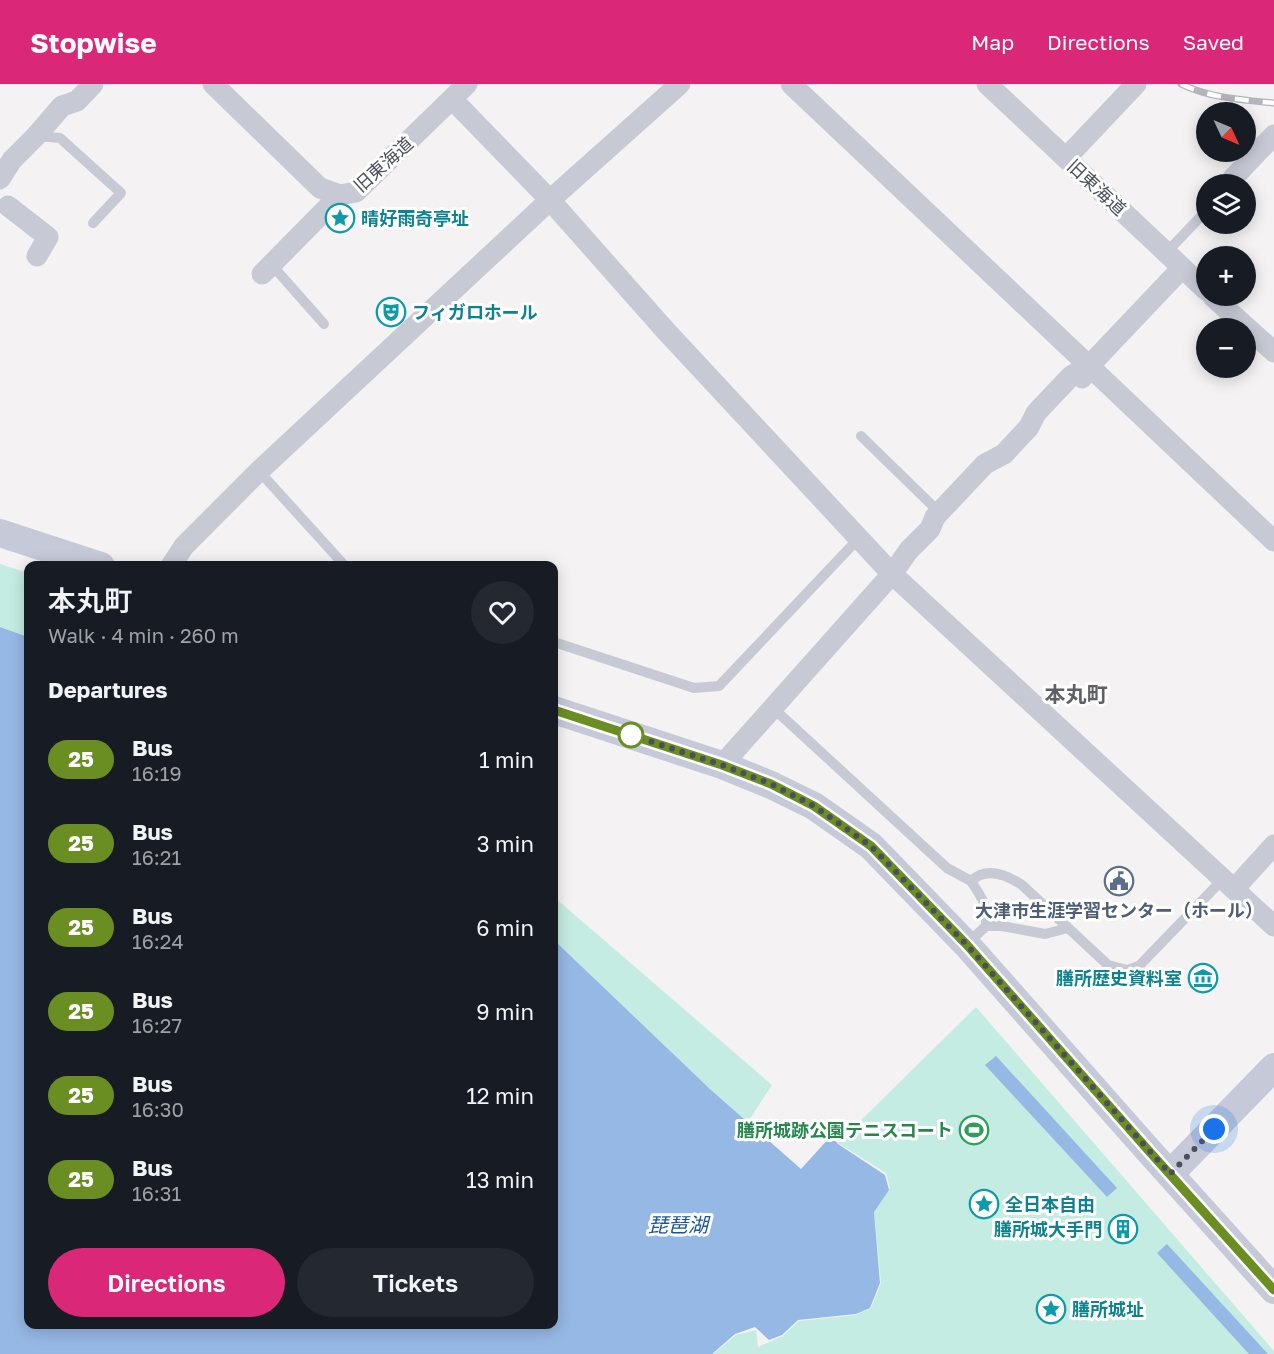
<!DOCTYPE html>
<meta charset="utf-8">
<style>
:root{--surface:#171b24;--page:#242831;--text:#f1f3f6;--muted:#9ea1a6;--accent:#db2777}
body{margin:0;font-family:"Golos Text","Noto Sans JP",sans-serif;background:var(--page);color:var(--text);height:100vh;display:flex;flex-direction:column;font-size:22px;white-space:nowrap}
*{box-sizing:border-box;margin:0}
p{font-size:20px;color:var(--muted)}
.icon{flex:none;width:33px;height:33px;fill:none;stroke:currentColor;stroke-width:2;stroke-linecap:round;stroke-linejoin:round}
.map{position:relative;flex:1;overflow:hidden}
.side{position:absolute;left:24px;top:477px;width:534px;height:768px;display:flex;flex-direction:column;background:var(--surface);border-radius:12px;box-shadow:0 3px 15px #0003}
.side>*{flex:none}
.badge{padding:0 12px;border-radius:20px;font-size:21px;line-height:39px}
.needle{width:39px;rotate:134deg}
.tools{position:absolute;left:1196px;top:18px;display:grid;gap:12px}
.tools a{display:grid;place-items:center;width:60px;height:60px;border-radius:50%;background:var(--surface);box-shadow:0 3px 15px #0003;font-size:30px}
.you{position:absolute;width:30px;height:30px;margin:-15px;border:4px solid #fff;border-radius:50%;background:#1a73e8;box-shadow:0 0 0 9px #1a73e833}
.map>.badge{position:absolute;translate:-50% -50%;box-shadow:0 0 0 3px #fff}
h2{padding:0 24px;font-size:22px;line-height:54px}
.round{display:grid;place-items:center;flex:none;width:63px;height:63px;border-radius:32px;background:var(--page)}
.head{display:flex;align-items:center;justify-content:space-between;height:102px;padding:0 24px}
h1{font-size:28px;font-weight:600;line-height:45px}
.cta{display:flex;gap:12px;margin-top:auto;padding:12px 24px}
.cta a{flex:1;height:69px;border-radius:36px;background:var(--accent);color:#fff;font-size:24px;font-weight:600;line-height:69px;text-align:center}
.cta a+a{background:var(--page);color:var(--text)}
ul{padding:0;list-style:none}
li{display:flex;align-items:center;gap:18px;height:84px;padding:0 24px}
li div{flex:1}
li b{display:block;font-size:22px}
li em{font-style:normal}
li .badge{min-width:66px;font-weight:700;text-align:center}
header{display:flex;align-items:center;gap:36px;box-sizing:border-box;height:84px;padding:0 30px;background:var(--accent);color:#fff}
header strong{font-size:28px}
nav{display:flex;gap:33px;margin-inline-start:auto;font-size:21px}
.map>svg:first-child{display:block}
</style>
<header>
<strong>Stopwise</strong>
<nav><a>Map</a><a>Directions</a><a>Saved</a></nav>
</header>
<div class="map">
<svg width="1274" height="1270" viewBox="0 0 1274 1270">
<rect width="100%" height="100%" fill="#f4f2f2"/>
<!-- green -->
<g fill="#c5ece2">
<polygon points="0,480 28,489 28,553 0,543"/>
<polygon points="554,813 772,1001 748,1038 710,1005 554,856"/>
<polygon points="976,923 1274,1267 1274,1270 713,1270 736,1251 756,1246 758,1263 783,1252 799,1237 856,1231 871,1224 881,1199 874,1127 890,1104 886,1089 838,1059"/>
</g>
<!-- water -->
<g fill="#96b8e5">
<polygon points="0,543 28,553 28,1240 554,1240 554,856 710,1005 801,1085 831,1052 838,1060 885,1091 889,1106 874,1128 880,1199 870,1224 856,1230 798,1236 782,1251 769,1256 755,1243 735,1250 712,1270 0,1270"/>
<polygon points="996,972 1117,1104 1107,1113 985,981"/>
<polygon points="1167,1160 1268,1270 1249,1270 1157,1169"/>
</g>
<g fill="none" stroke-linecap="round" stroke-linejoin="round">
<!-- lane -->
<g stroke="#c7c9d5" stroke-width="10">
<polyline points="37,52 60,54 121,109 93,139"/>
<polyline points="1166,169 1206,127"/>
<polyline points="271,180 324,240"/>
<polyline points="861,352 939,428"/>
<polyline points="259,387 345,482"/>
<polyline points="554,558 694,604 719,602 859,454"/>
<path d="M773,624l174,160 24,13c16,-15 36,-6 51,4l86,80 19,5 12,-4 84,-87"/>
<path d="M971,797c12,18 16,24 15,45"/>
<polyline points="967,860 986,842 1002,842 1045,850 1068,844"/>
</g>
<!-- street -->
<g stroke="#c7c9d5" stroke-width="21">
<polyline points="213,0 320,104 340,111 356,108 467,0"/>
<polyline points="791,0 1274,457"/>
<polyline points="987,0 1206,206"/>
<polyline points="452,15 550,116 665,246 892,490 1274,842"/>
<polyline points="1066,74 1136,0"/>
<polyline points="1233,94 1274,51"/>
<polyline points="0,95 12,76 36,52 62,22 77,17 93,0"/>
<polyline points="8,122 48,153 37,172"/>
<polyline points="262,190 340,111"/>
<polyline points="1212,212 1274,268"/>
<polyline points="1082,294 1089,282 1182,184"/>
<polyline points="171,482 184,462 259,387 550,116 680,0"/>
<polyline points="722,681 892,490 909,466 930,445 935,433 985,380 1004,370 1029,343 1036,329 1071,292 1089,282"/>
<polyline points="1234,805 1274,761"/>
</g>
<!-- secondary -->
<g stroke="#c6c9d8" stroke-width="28">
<polyline points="0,449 101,482"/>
<polyline points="554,626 722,681 771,701 814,722 871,762 967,861 1148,1066 1274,1206"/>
<polyline points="1170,1090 1274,983"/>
</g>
<!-- rail casing -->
<g stroke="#b4b4bb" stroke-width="7">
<path id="rail" d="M1181,0c29,14 62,16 93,19"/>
</g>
<!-- rail -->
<use href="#rail" stroke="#fff" stroke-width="4.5" stroke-dasharray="14" stroke-linecap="butt"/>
</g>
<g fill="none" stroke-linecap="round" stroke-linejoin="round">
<!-- line casing -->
<g stroke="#fff" stroke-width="14">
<polyline id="line" points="554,626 722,681 771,700 814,722 871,762 967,861 1148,1066 1274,1206"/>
</g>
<!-- line -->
<use href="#line" stroke="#6b8e23" stroke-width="9"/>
<!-- walk -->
<polyline stroke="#4b4e5d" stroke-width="6" stroke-dasharray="0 10.8" points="631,651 722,681 771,700 814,722 871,762 967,861 1170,1090 1214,1045"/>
</g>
<!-- icons -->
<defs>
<g id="sight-ring" transform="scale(1.5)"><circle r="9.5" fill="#fff" stroke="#0f9aa8" stroke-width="1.5"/><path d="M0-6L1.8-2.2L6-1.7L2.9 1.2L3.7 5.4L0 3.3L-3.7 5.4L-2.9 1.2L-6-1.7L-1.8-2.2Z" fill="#0f9aa8"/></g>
<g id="theatre-ring" transform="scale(1.5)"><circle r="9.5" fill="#fff" stroke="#0f9aa8" stroke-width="1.5"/><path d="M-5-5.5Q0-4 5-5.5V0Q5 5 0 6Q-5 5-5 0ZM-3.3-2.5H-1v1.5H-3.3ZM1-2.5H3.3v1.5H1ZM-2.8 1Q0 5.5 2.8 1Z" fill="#0f9aa8"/></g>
<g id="civic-ring" transform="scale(1.5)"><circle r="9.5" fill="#fff" stroke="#5c6f8a" stroke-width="1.5"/><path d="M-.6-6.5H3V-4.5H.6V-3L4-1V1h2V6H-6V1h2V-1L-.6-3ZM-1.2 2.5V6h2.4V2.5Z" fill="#5c6f8a"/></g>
<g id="museum-ring" transform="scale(1.5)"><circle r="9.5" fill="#fff" stroke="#0f9aa8" stroke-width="1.5"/><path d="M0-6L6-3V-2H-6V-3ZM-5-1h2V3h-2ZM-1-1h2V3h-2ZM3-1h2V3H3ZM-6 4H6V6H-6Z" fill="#0f9aa8"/></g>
<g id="stadium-ring" transform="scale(1.5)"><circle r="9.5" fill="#fff" stroke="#2e9e5b" stroke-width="1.5"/><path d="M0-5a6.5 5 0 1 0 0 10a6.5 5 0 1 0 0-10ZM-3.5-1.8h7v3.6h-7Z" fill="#2e9e5b"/></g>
<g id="building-ring" transform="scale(1.5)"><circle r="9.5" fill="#fff" stroke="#0f9aa8" stroke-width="1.5"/><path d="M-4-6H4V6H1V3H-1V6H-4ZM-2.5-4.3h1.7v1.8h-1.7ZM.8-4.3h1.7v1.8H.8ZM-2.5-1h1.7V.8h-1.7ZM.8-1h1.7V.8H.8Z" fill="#0f9aa8"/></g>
</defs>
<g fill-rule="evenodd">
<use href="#sight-ring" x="340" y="134"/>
<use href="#theatre-ring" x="391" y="228"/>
<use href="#civic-ring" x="1119" y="797"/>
<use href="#museum-ring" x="1203" y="894"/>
<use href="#stadium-ring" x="974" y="1046"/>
<use href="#sight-ring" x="984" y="1120"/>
<use href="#building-ring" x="1123" y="1145"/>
<use href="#sight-ring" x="1051" y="1225"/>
</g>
<!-- markers -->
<circle fill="#fff" stroke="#6b8e23" stroke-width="3" cx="631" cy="651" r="12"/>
<g text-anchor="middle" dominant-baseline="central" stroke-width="6" stroke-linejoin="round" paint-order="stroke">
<!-- street labels -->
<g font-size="18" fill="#4b4e5d" stroke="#fff">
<text transform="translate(383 80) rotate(-42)">旧東海道</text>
<text transform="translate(1097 103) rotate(43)">旧東海道</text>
</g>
<!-- culture labels -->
<g font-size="18" font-weight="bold" fill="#0d838f" stroke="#fff" text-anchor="start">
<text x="361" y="134">晴好雨奇亭址</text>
<text x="412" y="228">フィガロホール</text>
<text x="1182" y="894" text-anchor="end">膳所歴史資料室</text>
<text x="1005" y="1120">全日本自由</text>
<text x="1102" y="1145" text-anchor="end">膳所城大手門</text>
<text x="1072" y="1225">膳所城址</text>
</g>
<!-- service labels -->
<g font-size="18" font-weight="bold" fill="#4e5e75" stroke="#fff">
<text x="1119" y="826">大津市生涯学習センター（ホール）</text>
</g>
<!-- leisure labels -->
<g font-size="18" font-weight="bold" fill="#27864d" stroke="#fff" text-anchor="end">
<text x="953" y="1046">膳所城跡公園テニスコート</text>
</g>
<!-- water labels -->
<g font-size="20" font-style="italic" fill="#1a54a1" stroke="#fff">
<text x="678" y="1140">琵琶湖</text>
</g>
<!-- quarter labels -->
<g font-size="21" font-weight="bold" fill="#5f5f66" stroke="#fff">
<text x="1076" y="610">本丸町</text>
</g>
</g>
</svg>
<div class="tools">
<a><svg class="needle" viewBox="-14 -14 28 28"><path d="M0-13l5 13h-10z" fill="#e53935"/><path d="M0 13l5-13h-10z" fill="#9ea1a6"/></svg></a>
<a><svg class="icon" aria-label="layers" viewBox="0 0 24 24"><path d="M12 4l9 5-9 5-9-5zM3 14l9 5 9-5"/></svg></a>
<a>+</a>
<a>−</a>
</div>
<div class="you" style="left:1214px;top:1045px"></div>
<section class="side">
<div class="head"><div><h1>本丸町</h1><p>Walk · 4 min · 260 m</p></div><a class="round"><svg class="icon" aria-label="heart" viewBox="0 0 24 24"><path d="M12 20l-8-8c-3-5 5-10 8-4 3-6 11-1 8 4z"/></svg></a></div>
<h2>Departures</h2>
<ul>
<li><span class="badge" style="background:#6b8e23;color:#fff">25</span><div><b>Bus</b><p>16:19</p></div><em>1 min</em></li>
<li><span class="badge" style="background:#6b8e23;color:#fff">25</span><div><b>Bus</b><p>16:21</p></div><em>3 min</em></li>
<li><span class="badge" style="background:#6b8e23;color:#fff">25</span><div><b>Bus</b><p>16:24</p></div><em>6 min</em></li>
<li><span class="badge" style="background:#6b8e23;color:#fff">25</span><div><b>Bus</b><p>16:27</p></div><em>9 min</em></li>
<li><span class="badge" style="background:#6b8e23;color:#fff">25</span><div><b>Bus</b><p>16:30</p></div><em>12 min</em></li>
<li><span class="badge" style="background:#6b8e23;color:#fff">25</span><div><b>Bus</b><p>16:31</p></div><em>13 min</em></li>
</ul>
<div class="cta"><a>Directions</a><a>Tickets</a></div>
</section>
</div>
